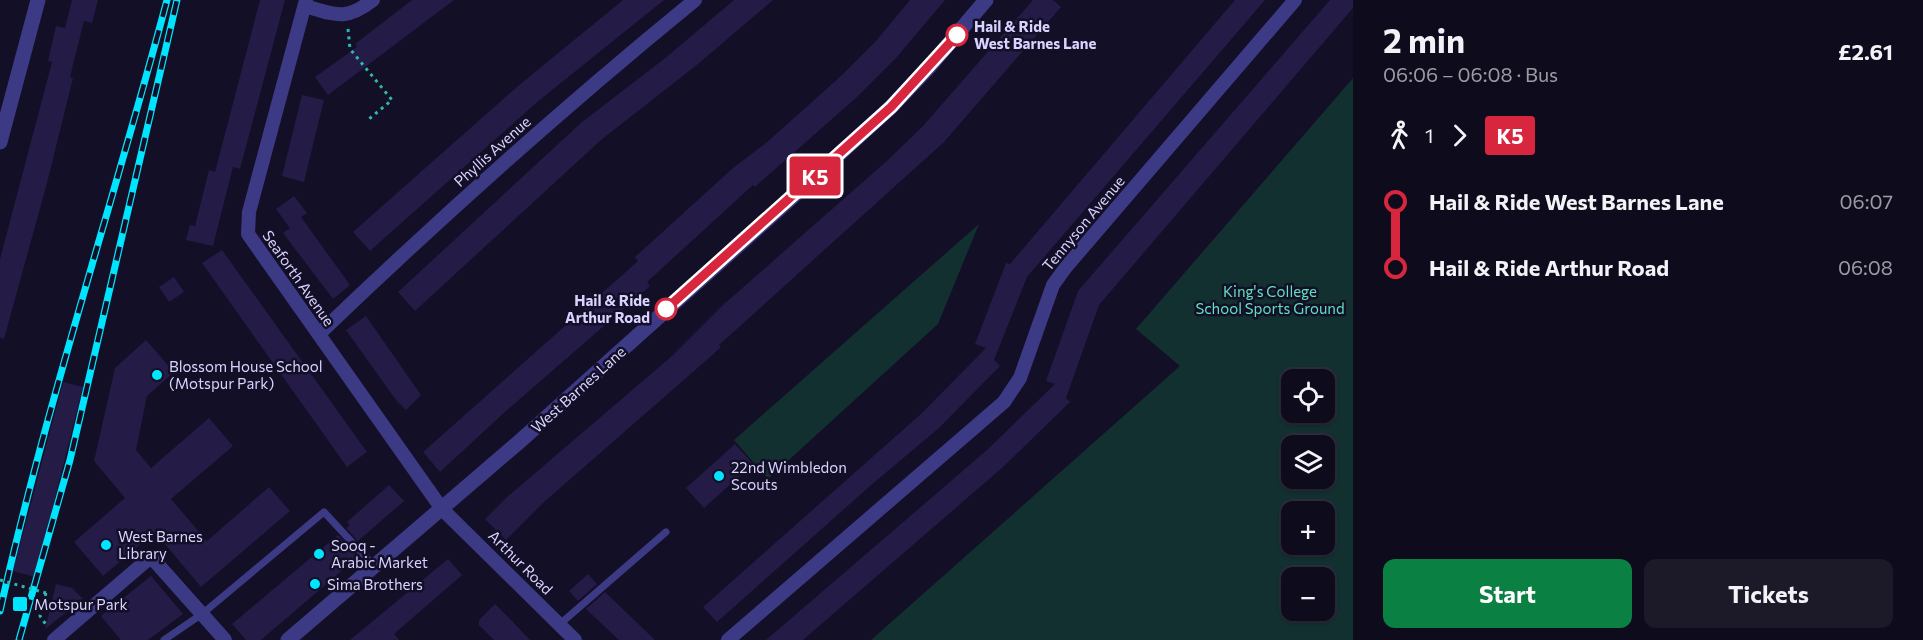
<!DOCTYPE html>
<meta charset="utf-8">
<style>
:root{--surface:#0e0b1c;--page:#1c1929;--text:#f1f3f6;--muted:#9b9ba3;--line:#2e2b3b;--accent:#0b8043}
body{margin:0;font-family:Commissioner,sans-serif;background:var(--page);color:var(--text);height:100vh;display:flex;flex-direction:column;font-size:22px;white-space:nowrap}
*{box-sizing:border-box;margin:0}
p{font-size:20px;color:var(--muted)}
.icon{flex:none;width:33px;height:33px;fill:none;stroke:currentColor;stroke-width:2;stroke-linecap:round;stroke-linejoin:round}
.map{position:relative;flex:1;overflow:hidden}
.panel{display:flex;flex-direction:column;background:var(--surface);width:570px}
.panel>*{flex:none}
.badge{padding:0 12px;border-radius:4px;font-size:21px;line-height:39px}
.controls{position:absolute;left:1281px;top:369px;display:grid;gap:12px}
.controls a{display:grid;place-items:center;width:54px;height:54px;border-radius:12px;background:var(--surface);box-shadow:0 2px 4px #0004,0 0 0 2px var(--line);font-size:30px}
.map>.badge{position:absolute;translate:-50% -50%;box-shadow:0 0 0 3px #fff}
.legs{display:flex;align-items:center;gap:9px;height:66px;padding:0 30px;font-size:20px}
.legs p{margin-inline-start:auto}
.headline{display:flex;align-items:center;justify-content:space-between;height:102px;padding:0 30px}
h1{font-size:33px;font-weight:700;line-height:45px}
.cta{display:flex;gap:12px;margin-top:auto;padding:12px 30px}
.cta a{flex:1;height:69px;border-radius:12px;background:var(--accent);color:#fff;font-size:24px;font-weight:700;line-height:69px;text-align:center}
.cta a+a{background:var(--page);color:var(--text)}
ul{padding:0 30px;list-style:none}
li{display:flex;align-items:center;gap:21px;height:66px;font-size:22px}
li i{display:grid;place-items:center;width:9px;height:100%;margin:0 8px;background:currentColor}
li i::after{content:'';width:15px;height:15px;margin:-8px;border:4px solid;border-radius:50%;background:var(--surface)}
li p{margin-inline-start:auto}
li:first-child i{background:linear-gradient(#0000 50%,currentColor 0)}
li:last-child i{background:linear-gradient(currentColor 50%,#0000 0)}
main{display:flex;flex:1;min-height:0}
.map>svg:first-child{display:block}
</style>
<main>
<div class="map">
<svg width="1353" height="640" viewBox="0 0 1353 640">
<rect width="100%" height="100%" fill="#130f26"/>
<!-- green -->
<g fill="#12302f" fill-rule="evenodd">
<path d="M1353,78v562h-482l309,-274 -44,-37zM1292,380h32v32h-32zM1292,446h32v32h-32zM1292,512h32v32h-32zM1292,578h32v32h-32z"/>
<polygon points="979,224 938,324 768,479 734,440"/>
</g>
<!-- building -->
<g fill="#241b47">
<polygon points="72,0 98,0 92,23 84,21 70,77 73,78 47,183 4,339 0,338 0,259 52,62 48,61 56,26 65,28"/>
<polygon points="260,0 285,0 240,169 233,167 213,246 186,240 190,225 195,226 209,170 215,172"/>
<polygon points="412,0 454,0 328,95 315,77 357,47 355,44"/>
<polygon points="623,0 664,0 536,103 370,251 353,232 518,86"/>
<polygon points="734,0 773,0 698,64 601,140 415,311 398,292 582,122 664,59"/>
<polygon points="910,0 945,0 896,58 858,96 755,187 753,185 647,282 650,286 506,411 440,472 423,452 638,261 635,257 733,168 766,143 842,75 876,41"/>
<polygon points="1033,0 1053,0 1061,7 944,142 719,345 721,347 709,358 544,502 506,540 485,519 507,497 672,356 723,305 889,159 923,126"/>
<polygon points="1235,0 1265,0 1027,277 994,360 1000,366 939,428 870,486 717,622 703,607 922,413 986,348 975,344 1006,263 1010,264"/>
<polygon points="1330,0 1353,0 1353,8 1099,305 1066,398 1070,402 1003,467 803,640 766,640 987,450 1055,384 1046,381 1078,291"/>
<polygon points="302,95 324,100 304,182 282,176"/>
<polygon points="294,196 307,213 301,217 350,285 333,299 283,233 290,228 276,209"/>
<polygon points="222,250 367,452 347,467 202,263"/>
<polygon points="174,277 184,292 169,302 159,287"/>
<polygon points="366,316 421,395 406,410 396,400 346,330"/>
<polygon points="146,340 174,372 147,396 136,450 151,468 209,418 233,446 171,499 207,541 269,487 290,511 201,587 155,532 103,576 74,542 125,498 94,461 115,368"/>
<polygon points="63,382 83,387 35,577 13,571"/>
<polygon points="735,444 753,464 704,508 686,488"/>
<polygon points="389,485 404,501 358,541 346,528 350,525 347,522"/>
<polygon points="338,535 358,557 261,640 246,640 232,624"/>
<polygon points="448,559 462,575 394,634 399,640 350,640"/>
<polygon points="588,574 597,584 578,601 569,591"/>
<polygon points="151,576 183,614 148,640 121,640 101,616"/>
<polygon points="56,584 72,588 83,599 45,629"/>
<polygon points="605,592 629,615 655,640 619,640 586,609"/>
<polygon points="495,604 513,622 530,640 494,640 479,625 479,620"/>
</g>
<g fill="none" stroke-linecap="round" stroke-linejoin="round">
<!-- path -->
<g stroke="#2fb8b0" stroke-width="3" stroke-dasharray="3 4.5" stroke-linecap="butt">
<polyline points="348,29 350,49 392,100 369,119"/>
<polyline points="46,593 40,616 47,626"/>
</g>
<!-- service -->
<g stroke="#3d3a85" stroke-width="7">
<polyline points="560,624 666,532"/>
<polyline points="164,640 202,614 324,512 375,567"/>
</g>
<!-- minor -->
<g stroke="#3d3a85" stroke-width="14">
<polyline points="306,0 249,212 248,234 442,509 575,640"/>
<path d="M305,6c31,9 41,15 68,-6"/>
<path d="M319,334c121,-116 246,-228 376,-334"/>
<polyline points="54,640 146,561 153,559 225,640"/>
<polyline points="728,640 1004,402 1020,378 1053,285 1066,267 1295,0"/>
</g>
<!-- tertiary -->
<g stroke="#3d3a85" stroke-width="15">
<polyline points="0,142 38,0"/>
<polyline points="288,640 519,442 788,201 891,107 930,66 986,0"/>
</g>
<!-- rail casing -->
<g stroke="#00e5ff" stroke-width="7">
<g id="rail">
<path d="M0,611c46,-206 113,-407 167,-611"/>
<polyline points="19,640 70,460 177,0"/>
</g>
</g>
<!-- rail -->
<use href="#rail" stroke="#130f26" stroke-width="4.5" stroke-dasharray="14" stroke-linecap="butt"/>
<!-- path-bridge -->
<polyline stroke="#2fb8b0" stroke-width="3" stroke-dasharray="3 4.5" stroke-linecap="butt" points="0,580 46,593"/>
</g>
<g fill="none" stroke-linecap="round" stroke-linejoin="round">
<!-- line-1 casing -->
<g stroke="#fff" stroke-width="14">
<polyline id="line-1" points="666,309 891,107 957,35"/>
</g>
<!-- line-1 -->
<use href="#line-1" stroke="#d7263d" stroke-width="9"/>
</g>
<!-- markers -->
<g fill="#fff" stroke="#d7263d" stroke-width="3">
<circle cx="957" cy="35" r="10"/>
<circle cx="666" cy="309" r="10"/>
</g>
<g fill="#00e5ff" stroke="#130f26" stroke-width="2">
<circle cx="157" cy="375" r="6"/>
<circle cx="719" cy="476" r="6"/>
<circle cx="106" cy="545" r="6"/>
<circle cx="319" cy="554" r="6"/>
<circle cx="315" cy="584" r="6"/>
<rect x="12" y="596" width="16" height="16" rx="3"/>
</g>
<g text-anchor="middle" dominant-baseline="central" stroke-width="5" stroke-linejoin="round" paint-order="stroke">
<!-- stop labels -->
<g font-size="15" font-weight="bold" fill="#d9d4ff" stroke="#130f26" text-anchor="start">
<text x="974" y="26">Hail &amp; Ride<tspan x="974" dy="17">West Barnes Lane</tspan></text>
<text x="650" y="300" text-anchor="end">Hail &amp; Ride<tspan x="650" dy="17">Arthur Road</tspan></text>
</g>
<!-- street labels -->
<g font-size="15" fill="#d9d4ff" stroke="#130f26">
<text transform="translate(492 151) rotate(-42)">Phyllis Avenue</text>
<text transform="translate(1083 223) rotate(-50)">Tennyson Avenue</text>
<text transform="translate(299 278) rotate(55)">Seaforth Avenue</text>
<text transform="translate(578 389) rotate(-42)">West Barnes Lane</text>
<text transform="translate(521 562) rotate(45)">Arthur Road</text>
</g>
<!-- park labels -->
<g font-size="15" fill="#5fe0c0" stroke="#130f26">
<text x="1270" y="291">King's College<tspan x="1270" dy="17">School Sports Ground</tspan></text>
</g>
<!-- poi labels -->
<g font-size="15" fill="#d9d4ff" stroke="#130f26" text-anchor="start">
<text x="169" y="366">Blossom House School<tspan x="169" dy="17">(Motspur Park)</tspan></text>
<text x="731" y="467">22nd Wimbledon<tspan x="731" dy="17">Scouts</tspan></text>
<text x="118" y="536">West Barnes<tspan x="118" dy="17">Library</tspan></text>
<text x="331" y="545">Sooq -<tspan x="331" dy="17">Arabic Market</tspan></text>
<text x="327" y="584">Sima Brothers</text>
<text x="34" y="604">Motspur Park</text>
</g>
</g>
</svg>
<div class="controls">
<a><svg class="icon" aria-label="locate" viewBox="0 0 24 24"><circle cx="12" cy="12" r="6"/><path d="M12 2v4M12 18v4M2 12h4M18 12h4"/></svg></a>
<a><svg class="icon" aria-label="layers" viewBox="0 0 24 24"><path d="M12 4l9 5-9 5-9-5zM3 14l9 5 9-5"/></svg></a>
<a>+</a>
<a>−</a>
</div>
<b class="badge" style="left:815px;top:176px;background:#d7263d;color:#fff">K5</b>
</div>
<section class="panel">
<div class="headline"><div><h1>2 min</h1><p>06:06 – 06:08 · Bus</p></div><b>£2.61</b></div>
<div class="legs"><svg class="icon" aria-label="walk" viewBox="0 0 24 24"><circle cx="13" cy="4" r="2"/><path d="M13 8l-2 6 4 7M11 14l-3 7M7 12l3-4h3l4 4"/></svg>1<svg class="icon" aria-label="forward" viewBox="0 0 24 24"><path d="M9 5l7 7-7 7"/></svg><b class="badge" style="background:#d7263d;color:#fff">K5</b></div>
<ul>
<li><i style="color:#d7263d"></i><b>Hail &amp; Ride West Barnes Lane</b><p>06:07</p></li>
<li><i style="color:#d7263d"></i><b>Hail &amp; Ride Arthur Road</b><p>06:08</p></li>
</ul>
<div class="cta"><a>Start</a><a>Tickets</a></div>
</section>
</main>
